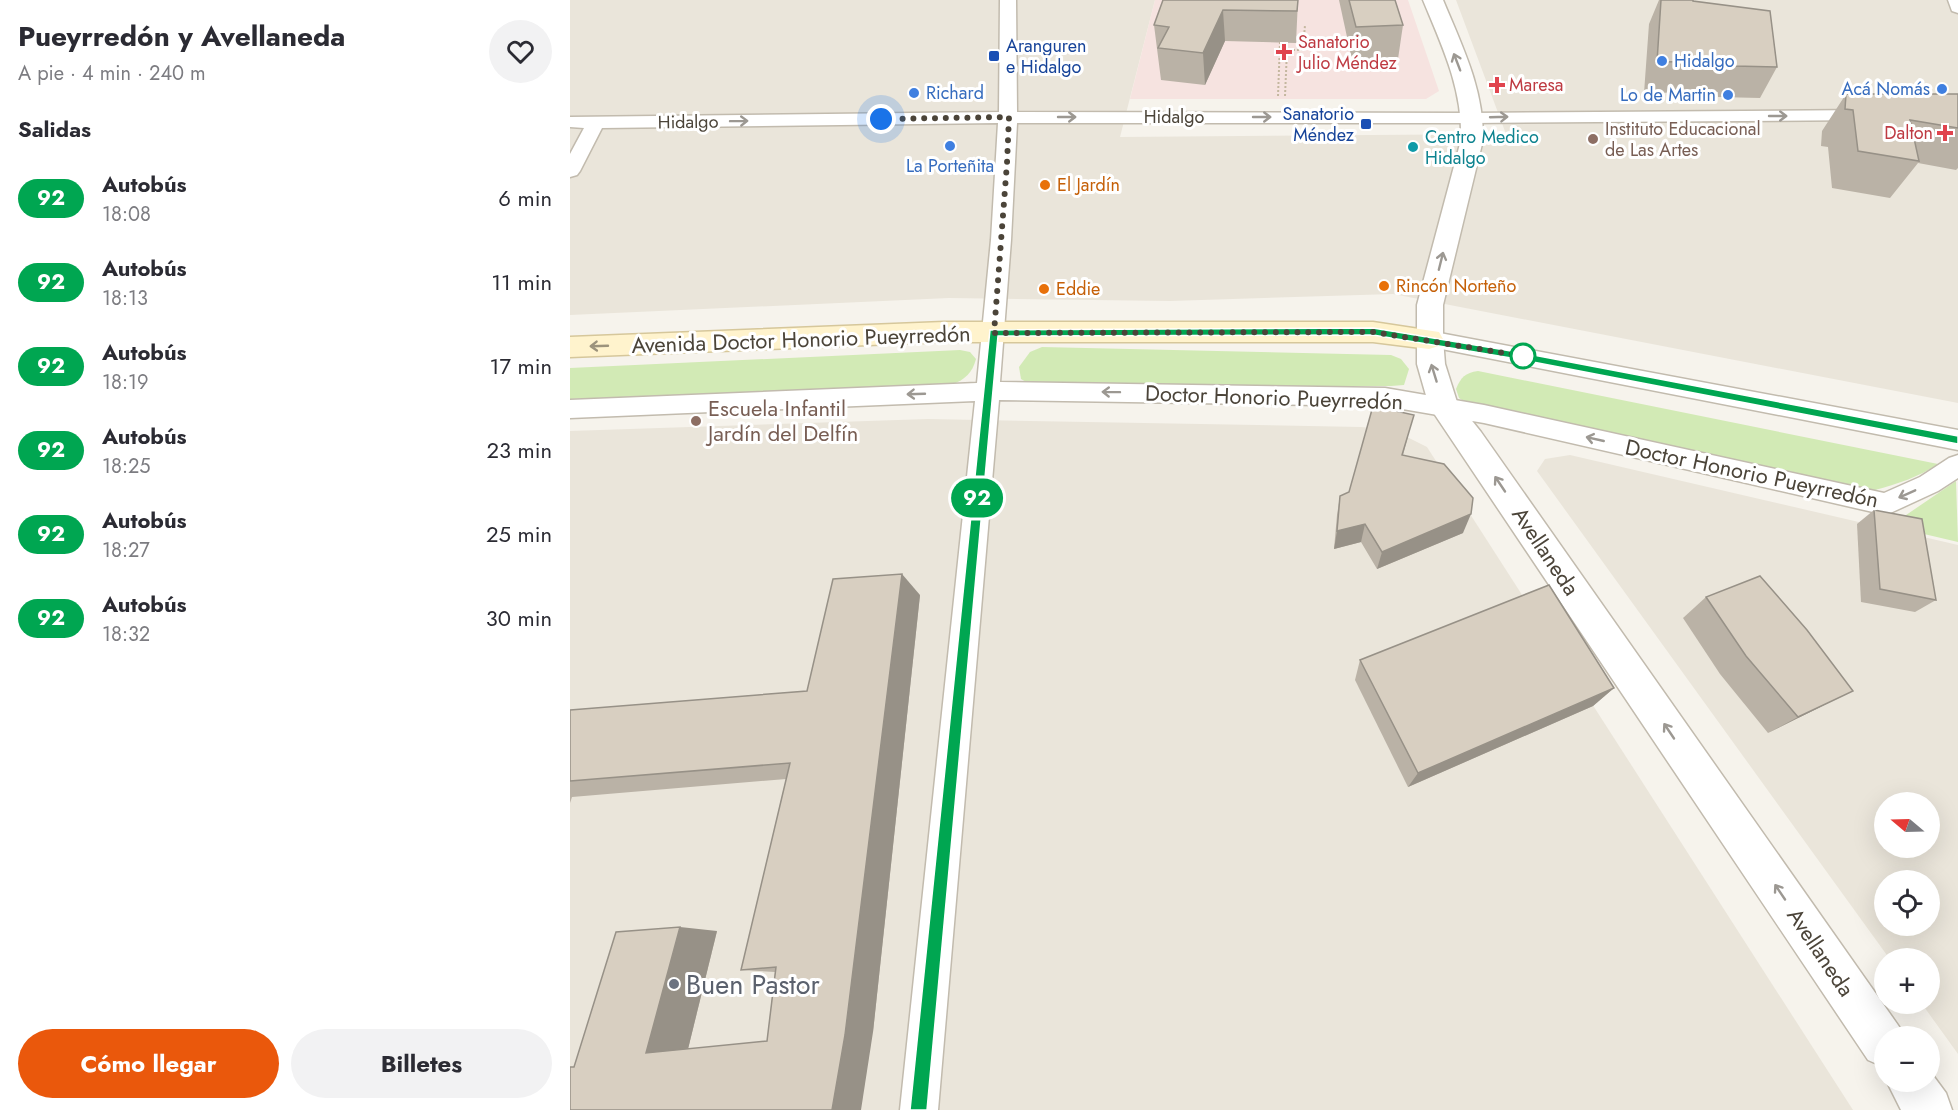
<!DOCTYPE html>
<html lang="es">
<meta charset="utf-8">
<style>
:root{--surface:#fff;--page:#f2f2f3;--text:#2b2b33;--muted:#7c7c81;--accent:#ea580c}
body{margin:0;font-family:Jost,sans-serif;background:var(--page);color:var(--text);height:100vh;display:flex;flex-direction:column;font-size:22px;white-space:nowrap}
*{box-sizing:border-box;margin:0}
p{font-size:20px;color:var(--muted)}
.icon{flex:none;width:33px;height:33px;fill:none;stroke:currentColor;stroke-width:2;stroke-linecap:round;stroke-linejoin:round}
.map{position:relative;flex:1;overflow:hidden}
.sheet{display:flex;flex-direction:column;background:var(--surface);width:570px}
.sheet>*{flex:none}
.badge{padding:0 12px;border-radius:20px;font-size:21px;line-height:39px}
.needle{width:39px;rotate:289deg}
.controls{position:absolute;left:1304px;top:792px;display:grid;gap:12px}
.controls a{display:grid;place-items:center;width:66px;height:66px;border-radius:50%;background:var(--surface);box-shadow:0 6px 24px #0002;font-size:30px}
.you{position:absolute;width:30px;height:30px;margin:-15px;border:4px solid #fff;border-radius:50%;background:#1a73e8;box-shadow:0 0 0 9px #1a73e833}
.map>.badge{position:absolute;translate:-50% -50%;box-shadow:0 0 0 3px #fff}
h2{padding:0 18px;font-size:22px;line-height:54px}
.round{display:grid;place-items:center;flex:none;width:63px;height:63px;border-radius:32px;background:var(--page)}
.head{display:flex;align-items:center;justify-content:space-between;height:102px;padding:0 18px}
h1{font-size:28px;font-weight:700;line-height:45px}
.primary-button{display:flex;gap:12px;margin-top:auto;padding:12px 18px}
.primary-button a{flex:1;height:69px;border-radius:36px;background:var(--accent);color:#fff;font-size:24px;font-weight:700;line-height:69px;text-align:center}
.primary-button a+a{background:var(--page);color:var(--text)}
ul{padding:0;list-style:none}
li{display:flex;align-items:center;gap:18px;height:84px;padding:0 18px}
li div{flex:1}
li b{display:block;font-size:22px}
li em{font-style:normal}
li .badge{min-width:66px;font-weight:700;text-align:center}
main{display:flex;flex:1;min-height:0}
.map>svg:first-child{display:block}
</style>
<main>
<section class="sheet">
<div class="head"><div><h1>Pueyrredón y Avellaneda</h1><p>A pie · 4 min · 240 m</p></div><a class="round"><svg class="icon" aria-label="heart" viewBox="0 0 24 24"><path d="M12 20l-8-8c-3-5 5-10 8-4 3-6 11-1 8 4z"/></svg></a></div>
<h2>Salidas</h2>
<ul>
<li><span class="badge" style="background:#00a651;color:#fff">92</span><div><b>Autobús</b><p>18:08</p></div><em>6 min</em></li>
<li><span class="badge" style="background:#00a651;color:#fff">92</span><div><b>Autobús</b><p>18:13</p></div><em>11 min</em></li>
<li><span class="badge" style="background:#00a651;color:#fff">92</span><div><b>Autobús</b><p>18:19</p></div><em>17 min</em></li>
<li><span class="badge" style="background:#00a651;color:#fff">92</span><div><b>Autobús</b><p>18:25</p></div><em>23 min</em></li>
<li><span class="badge" style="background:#00a651;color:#fff">92</span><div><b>Autobús</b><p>18:27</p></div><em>25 min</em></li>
<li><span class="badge" style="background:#00a651;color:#fff">92</span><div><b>Autobús</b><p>18:32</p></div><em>30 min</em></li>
</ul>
<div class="primary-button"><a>Cómo llegar</a><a>Billetes</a></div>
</section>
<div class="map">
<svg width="1388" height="1110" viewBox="0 0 1388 1110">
<rect width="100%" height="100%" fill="#f6f3ec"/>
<!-- residential -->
<g fill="#eae5da" fill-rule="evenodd">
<polygon points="0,0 585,0 550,137 936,134 886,0 1388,0 1388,403 823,294 600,301 379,298 0,315"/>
<polygon points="358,419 791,427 823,430 857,447 1283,1110 0,1110 0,431"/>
<path d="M1000,455l388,90v509l-36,-50h7v-46h-40l-352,-487 8,-12zM1314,802h45v46h-45zM1314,880h45v46h-45z"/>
</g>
<!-- medical -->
<polygon fill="#f6e3e0" points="585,0 838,0 869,91 856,99 560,99"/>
<!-- green -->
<g fill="#d2eab5">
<polygon points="472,347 821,355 831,359 839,369 834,385 821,386 463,386 451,379 449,367 460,352"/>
<path d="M390,350l10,2 6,7c-4,14 -10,20 -25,26l-381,14v-31z"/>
<path d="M908,371l460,93c-19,13 -41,20 -63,26l-404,-84 -12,-8 -3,-9c5,-12 9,-16 22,-18z"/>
<polygon points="1386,481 1388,542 1320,526"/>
</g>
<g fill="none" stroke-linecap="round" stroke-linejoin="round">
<!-- minor casing -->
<g stroke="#c2bbae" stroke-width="3">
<g id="minor">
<polygon points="430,0 446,0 447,112 904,113 1298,110 1304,111 1307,115 1304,119 1298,120 904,123 447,123 441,240 430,382 815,388 914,405 1314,493 1350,477 1379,458 1388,455 1388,478 1368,491 1316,515 914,423 815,406 429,400 368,1110 330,1110 405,401 0,418 0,400 407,383 421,240 428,123 32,128 10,171 7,175 0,177 0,154 14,128 0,127 0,117 429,112"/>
<polygon points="1378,0 1388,0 1388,13 1382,11"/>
<polygon points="859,331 1388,430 1388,450 851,345 848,339 851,333"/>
</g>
</g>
<!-- tertiary casing -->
<g stroke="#c2bbae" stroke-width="3">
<g id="tertiary">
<path d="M853,0h20c19,46 41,89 40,140l-40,165v34l2,25 12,38 24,30 419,596 4,8h-20v31l-16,-7 -439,-654 -12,-42v-59l44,-165c2,-51 -19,-94 -38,-140z"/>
<polygon points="1359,1070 1376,1093 1382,1110 1331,1110 1317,1082 1359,1082"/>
</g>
</g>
<!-- secondary casing -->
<g stroke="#d6c79b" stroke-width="3">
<polygon id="secondary" points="374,322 803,322 869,332 873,339 869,346 859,349 803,342 374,342 0,357 0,337"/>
</g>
<!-- path -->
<g stroke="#c4b79f" stroke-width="2" stroke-dasharray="2 2" stroke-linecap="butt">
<polyline points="708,96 710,42"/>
<polyline points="715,96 717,50 733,50 735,25"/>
</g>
<!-- minor -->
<use href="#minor" fill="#fff" fill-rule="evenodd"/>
<!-- tertiary -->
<use href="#tertiary" fill="#fff" fill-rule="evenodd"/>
<!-- secondary -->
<use href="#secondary" fill="#fff3cd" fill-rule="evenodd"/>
</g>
<!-- wall -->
<g fill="#bab2a6">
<polygon points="593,0 728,0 726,43 655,41 635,85 591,80 584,25"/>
<polygon points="769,0 825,0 833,25 828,59 782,60"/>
<polygon points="1089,0 1123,0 1123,1 1207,67 1190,98 1148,97 1148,92 1074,93 1079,24"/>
<polygon points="1276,94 1388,94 1388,168 1386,170 1348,163 1320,198 1262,188 1258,147 1251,146 1252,131"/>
<polygon points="838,436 833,455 893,533 807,569 791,542 764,549 767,515 770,496 779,492"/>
<polygon points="1304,510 1366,600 1345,612 1291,602 1287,524"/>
<polygon points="350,595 303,1032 4,1067 147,931 118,1049 197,1041 205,972 171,970 216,779 2,797 0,803 0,710 237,691"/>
<polygon points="1136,597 1250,707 1198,733 1150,674 1113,618"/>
<polygon points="790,660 1044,688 1023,706 838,787 785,680"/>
</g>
<!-- shaded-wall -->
<g fill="#979187">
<polygon points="653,10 655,41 635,85 633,53"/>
<polygon points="901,514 893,533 807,569 812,552"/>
<polygon points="795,524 791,542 764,549 767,531"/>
<polygon points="332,574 350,595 303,1032 291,1110 262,1110"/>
<polygon points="1044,688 1023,706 838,787 848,773"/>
<polygon points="1283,691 1250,707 1198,733 1228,717"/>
<polygon points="110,927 147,931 118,1049 76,1053"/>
</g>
<!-- building -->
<g fill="#d8cfc1" stroke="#979187" stroke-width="1.5">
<polygon points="593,0 728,0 727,11 653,10 633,53 588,48 599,27 584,25"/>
<polygon points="779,0 825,0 833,25 786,27"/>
<polygon points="1091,0 1123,0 1123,1 1200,11 1207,67 1164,66 1164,61 1087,62"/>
<polygon points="1276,94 1388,94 1388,128 1340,120 1349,161 1288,151 1283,110 1275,109"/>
<polygon points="803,406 844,415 832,455 874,464 903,498 901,514 812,552 795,524 767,531 770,496 779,492"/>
<polygon points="1304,510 1352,519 1366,600 1310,589"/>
<polygon points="332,574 275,1035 262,1110 0,1110 0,1067 4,1067 46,932 110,927 76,1053 197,1041 206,967 171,970 220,763 0,781 0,710 237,691 263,579"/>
<polygon points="1190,576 1237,630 1283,691 1228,717 1176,656 1136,597"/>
<polygon points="979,585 1044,688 848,773 790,660"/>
</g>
<!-- one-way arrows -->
<defs><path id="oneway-shaft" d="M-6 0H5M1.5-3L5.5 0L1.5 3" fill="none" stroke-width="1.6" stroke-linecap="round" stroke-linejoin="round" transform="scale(1.5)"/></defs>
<g stroke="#9c9892">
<use href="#oneway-shaft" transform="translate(887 62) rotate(-111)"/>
<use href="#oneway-shaft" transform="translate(1208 116)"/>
<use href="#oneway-shaft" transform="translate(497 117)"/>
<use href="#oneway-shaft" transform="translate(692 117)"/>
<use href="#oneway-shaft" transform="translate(929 117) rotate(-2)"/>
<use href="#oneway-shaft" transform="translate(169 121) rotate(-1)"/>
<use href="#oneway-shaft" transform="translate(871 261) rotate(-76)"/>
<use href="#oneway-shaft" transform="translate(864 373) rotate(-107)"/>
<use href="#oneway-shaft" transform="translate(541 392) rotate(-179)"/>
<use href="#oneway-shaft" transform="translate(346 394) rotate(178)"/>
<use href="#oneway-shaft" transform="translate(1025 439) rotate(-167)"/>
<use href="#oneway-shaft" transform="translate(930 484) rotate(-124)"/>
<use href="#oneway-shaft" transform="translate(1337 494) rotate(156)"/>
<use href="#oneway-shaft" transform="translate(1099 731) rotate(-124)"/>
<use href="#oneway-shaft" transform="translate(1210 892) rotate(-124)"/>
</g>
<use stroke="#9c937c" href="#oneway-shaft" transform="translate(29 346) rotate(178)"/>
<!-- line -->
<polygon fill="#00a651" stroke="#fff" stroke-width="1.5" points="803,328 953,353 1388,436 1388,444 953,360 803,335 428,336 357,1110 340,1110 420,330"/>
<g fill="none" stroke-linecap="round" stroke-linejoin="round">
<!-- walk -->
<polyline stroke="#4b4439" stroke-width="6" stroke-dasharray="0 10.8" points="311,119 439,117 437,163 424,333 803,332 953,356"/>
</g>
<!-- markers -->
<g fill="#e0444e" stroke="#fff" stroke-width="2">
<path d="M711 43h6v6h6v6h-6v6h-6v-6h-6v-6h6z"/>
<path d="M924 76h6v6h6v6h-6v6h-6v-6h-6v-6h6z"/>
<path d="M1372 124h6v6h6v6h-6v6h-6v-6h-6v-6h6z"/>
</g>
<g fill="#1a4fb4" stroke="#fff" stroke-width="2">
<rect x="418" y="50" width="12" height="12" rx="3"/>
<rect x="790" y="118" width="12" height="12" rx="3"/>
</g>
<g fill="#3f7fe0" stroke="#fff" stroke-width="2">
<circle cx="1092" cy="61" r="6"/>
<circle cx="1372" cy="89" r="6"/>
<circle cx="344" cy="93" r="6"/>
<circle cx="1158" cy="95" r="6"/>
<circle cx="380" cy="146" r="6"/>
</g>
<g fill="#8d6e63" stroke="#fff" stroke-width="2">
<circle cx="1023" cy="139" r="6"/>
<circle cx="126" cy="421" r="6"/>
</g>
<circle fill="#0f9aa8" stroke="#fff" stroke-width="2" cx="843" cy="147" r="6"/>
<g fill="#e8710a" stroke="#fff" stroke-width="2">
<circle cx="475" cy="185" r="6"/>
<circle cx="814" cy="286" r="6"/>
<circle cx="474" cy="289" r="6"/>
</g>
<circle fill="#fff" stroke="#00a651" stroke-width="3" cx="953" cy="356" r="12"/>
<circle fill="#6b7280" stroke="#fff" stroke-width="2" cx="104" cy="984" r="6"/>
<g text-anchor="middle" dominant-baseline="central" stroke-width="6" stroke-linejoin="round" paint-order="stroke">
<!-- far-health labels -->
<g font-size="18" fill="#be3a42" stroke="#fff" text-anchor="start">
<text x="728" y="42">Sanatorio<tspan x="728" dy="21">Julio Méndez</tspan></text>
<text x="939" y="85">Maresa</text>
<text x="1363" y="133" text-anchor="end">Dalton</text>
</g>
<!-- far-transit labels -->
<g font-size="18" fill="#164399" stroke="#fff" text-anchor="start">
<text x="436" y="46">Aranguren<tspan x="436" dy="21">e Hidalgo</tspan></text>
<text x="784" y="114" text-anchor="end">Sanatorio<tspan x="784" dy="21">Méndez</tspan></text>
</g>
<!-- far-shop labels -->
<g font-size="18" fill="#366cbe" stroke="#fff" text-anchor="start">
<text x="1104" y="61">Hidalgo</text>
<text x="1360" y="89" text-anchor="end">Acá Nomás</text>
<text x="356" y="93">Richard</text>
<text x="1146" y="95" text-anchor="end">Lo de Martin</text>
<text x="380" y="166" text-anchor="middle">La Porteñita</text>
</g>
<!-- far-street labels -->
<g font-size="18" fill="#4b4439" stroke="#fff">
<text x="604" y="117">Hidalgo</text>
<text transform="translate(118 122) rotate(-1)">Hidalgo</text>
</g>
<!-- far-education labels -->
<g font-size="18" fill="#785e54" stroke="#fff" text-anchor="start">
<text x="1035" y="129">Instituto Educacional<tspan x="1035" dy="21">de Las Artes</tspan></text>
</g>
<!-- far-culture labels -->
<g font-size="18" fill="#0d838f" stroke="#fff" text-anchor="start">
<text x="855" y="137">Centro Medico<tspan x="855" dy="21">Hidalgo</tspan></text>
</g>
<!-- far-food labels -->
<g font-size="18" fill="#c56008" stroke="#fff" text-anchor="start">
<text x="487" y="185">El Jardín</text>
<text x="826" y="286">Rincón Norteño</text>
<text x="486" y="289">Eddie</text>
</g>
<!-- street labels -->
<g font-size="22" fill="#4b4439" stroke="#fff">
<text transform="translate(231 339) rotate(-2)">Avenida Doctor Honorio Pueyrredón</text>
<text transform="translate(704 397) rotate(2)">Doctor Honorio Pueyrredón</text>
<text transform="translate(1182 473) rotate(12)">Doctor Honorio Pueyrredón</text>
<text transform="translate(976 551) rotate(56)">Avellaneda</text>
<text transform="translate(1251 952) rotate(56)">Avellaneda</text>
</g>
<!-- education labels -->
<g font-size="22" fill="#785e54" stroke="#fff" text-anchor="start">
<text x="138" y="408">Escuela Infantil<tspan x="138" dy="25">Jardín del Delfín</tspan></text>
</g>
<!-- near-worship labels -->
<g font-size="27" fill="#5b616d" stroke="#fff" text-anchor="start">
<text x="116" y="984">Buen Pastor</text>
</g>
</g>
</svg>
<div class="controls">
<a><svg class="needle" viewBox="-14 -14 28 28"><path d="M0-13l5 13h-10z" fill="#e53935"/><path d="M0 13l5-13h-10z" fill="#7c7c81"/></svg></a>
<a><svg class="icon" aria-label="locate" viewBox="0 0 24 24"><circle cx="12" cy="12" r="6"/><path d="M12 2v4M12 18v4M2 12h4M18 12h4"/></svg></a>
<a>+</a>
<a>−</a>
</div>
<div class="you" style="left:311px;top:119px"></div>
<b class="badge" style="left:407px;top:498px;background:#00a651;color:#fff">92</b>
</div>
</main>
